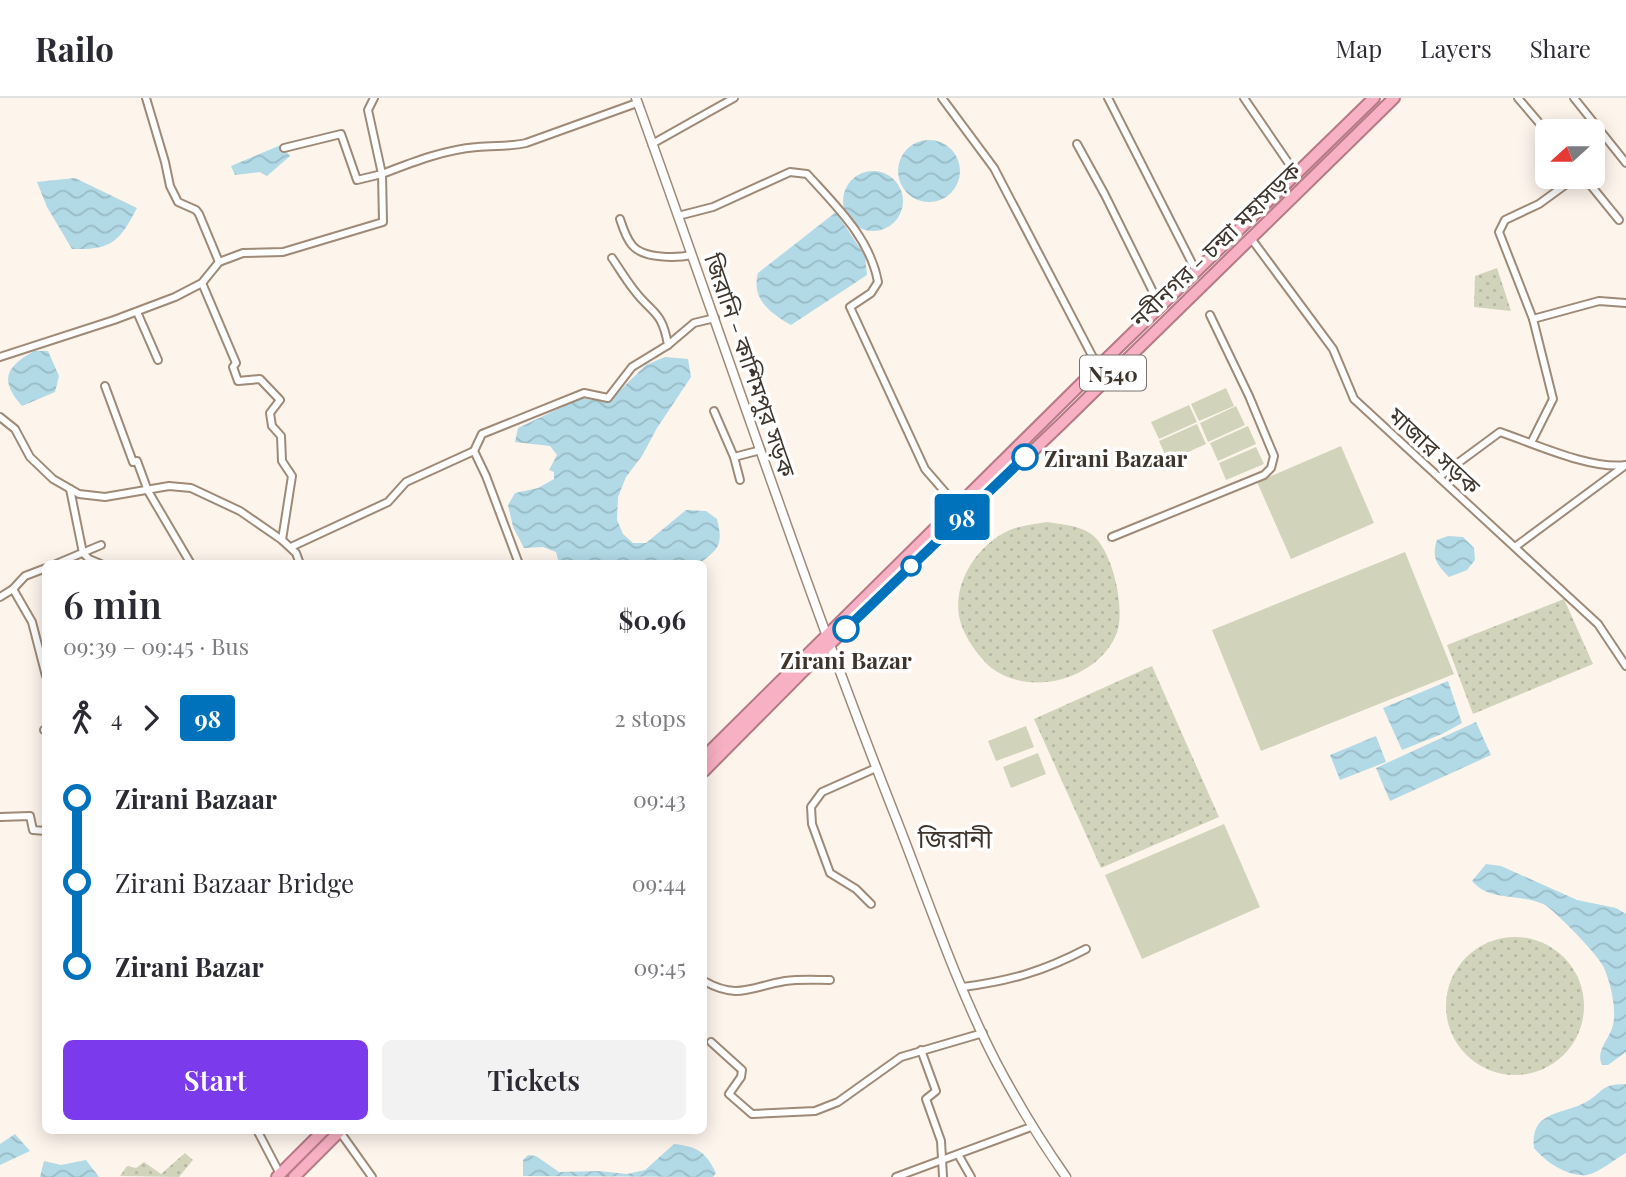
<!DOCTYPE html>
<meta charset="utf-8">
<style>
:root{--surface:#fff;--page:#f2f2f3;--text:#2b2b33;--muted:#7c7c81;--line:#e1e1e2;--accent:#7c3aed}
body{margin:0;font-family:"Playfair Display","Noto Sans Bengali",serif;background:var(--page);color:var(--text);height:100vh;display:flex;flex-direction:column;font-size:26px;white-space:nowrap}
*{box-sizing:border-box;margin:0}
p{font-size:23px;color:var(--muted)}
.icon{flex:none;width:38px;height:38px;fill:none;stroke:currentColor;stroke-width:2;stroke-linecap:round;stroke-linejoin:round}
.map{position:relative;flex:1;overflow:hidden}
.side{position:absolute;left:42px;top:462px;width:665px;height:574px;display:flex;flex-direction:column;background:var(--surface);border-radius:10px;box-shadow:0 4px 18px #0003}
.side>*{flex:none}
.badge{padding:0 14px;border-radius:5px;font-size:24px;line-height:46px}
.needle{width:46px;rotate:249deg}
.fabs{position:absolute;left:1535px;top:21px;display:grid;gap:14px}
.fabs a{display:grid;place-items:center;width:70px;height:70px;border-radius:10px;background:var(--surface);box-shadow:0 4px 18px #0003;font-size:35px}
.map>.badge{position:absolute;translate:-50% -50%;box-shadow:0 0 0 4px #fff}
.legs{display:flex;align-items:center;gap:10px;height:77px;padding:0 21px;font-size:23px}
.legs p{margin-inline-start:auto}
.overview{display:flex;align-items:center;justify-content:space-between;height:119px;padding:0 21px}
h1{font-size:38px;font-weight:600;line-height:52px}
.primary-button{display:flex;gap:14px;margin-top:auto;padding:14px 21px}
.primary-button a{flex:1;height:80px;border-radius:10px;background:var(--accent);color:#fff;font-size:28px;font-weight:600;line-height:80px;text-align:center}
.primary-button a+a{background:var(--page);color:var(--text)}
ul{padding:0 21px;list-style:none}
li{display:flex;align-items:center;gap:24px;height:84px;font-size:26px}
li i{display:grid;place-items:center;width:10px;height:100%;margin:0 9px;background:currentColor}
li i::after{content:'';width:18px;height:18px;margin:-9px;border:5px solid;border-radius:50%;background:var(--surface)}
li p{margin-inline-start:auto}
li:first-child i{background:linear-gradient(#0000 50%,currentColor 0)}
li:last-child i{background:linear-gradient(currentColor 50%,#0000 0)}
header{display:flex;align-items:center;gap:42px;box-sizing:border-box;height:98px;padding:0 35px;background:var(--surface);border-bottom:2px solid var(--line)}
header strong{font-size:33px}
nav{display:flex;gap:38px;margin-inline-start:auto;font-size:24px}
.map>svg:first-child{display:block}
</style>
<header>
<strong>Railo</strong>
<nav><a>Map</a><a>Layers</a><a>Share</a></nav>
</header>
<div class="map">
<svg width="1626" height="1079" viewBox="0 0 1626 1079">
<defs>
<pattern id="park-dots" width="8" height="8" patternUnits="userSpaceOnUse" patternTransform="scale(1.75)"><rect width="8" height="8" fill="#d1d4bb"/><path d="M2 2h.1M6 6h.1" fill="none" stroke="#b4b7a1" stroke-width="1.8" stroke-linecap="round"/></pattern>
<pattern id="water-waves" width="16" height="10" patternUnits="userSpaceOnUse" patternTransform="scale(1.75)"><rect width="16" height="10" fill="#b1d9e6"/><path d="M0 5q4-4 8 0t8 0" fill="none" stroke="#99bbc6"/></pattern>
</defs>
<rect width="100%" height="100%" fill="#fdf4ec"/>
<!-- grass -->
<g fill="#d1d4bb">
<polygon points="1226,290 1234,308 1199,323 1191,306"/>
<polygon points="1189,307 1197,324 1159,341 1151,324"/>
<polygon points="1236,308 1245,327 1208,344 1200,325"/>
<polygon points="1197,326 1206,346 1168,363 1159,343"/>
<polygon points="1248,328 1256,346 1218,363 1210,345"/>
<polygon points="1341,348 1374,425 1291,461 1257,384"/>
<polygon points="1256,349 1264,366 1226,382 1219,365"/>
<polygon points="1405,454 1454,576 1261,653 1212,532"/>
<polygon points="1026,628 1034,649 996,663 988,643"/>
<polygon points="1038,655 1046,676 1011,690 1003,669"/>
<polygon points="1224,726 1260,809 1142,861 1105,777"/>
</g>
<!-- park -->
<g fill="url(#park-dots)">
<polygon points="1497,170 1511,213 1474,209 1475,178"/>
<path d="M1047,424c13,2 29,3 41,10 24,12 39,79 28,103 -20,47 -94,65 -131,27 -11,-12 -23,-29 -26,-46 -6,-37 22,-76 56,-88 10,-3 22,-4 32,-6z"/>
<polygon points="1564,501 1593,566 1473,616 1447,547"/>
<polygon points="1152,568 1219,719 1101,770 1034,621"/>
<circle cx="1515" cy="908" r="69"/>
<polygon points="185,1055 193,1062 179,1079 120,1078 127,1068 136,1070 144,1064 161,1076"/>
</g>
<!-- water -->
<g fill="url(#water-waves)">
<circle cx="929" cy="73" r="31"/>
<polygon points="281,47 290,58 267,78 260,74 235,77 231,68"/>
<circle cx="873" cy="103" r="30"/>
<path d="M75,80l62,30c-18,34 -25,42 -65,41l-25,-42 -10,-25z"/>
<path d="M836,114l29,44 2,19 -76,50c-21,-12 -40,-26 -33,-52z"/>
<path d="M34,253h14l11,25 -4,16 -33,14c-22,-25 -18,-38 12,-55z"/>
<path d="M665,259l23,2 3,18 -34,51 -15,28 -16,21 -8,20 -1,23 6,14 10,9h13l40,-33 20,1 11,8c6,25 3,29 -17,44h-141l-3,-11 -13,-5 -19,1 -11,-21 -5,-22 7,-12 23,-5 16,-9v-7l-5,-2 8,-15 -7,-9 -35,-4 3,-14 63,-30 27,4 38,-37z"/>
<path d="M1448,438l15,1 11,11 1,12 -8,10 -18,7c-12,-12 -18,-20 -12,-37z"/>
<polygon points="1448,583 1462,625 1442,636 1402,652 1383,610"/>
<polygon points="1476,624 1491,657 1390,703 1376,670"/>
<polygon points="1376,638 1386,664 1340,682 1330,657"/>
<path d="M1486,766l15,2 76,34 39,8 10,6v138l-18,13h-6c-7,-15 8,-26 11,-40 4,-16 -3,-45 -10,-59 -4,-10 -50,-58 -60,-62 -24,-11 -53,-2 -71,-23z"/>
<path d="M1626,986v69c-11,6 -26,19 -39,22 -20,2 -41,-13 -53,-27 -4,-36 25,-33 48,-44 21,-9 15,-20 44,-20z"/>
<polygon points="15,1036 30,1053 0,1067 0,1046"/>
<path d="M674,1046c24,3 31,7 42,29l-3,4 -190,-1v-16l5,-5 8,1 23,16 40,-1 28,3 18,-4z"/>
<polygon points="86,1062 99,1079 40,1079 44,1063 61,1067"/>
</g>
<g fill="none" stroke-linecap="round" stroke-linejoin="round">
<!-- minor casing -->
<g stroke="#9e8a77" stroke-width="10">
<g id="minor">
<polyline points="146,0 165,64 170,88 178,104 196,112 199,116 219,164"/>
<polyline points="942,0 994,70 1098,269"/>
<polyline points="1108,0 1196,173"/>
<polyline points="1244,0 1296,76"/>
<polyline points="1518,0 1547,34"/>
<polyline points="1574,0 1626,65"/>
<polyline points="652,46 734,0"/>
<polyline points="1077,46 1105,97 1161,210"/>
<polyline points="284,50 341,36 357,82 382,76 368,12 374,0"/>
<polyline points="1584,79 1619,122"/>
<path d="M678,118l35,-9 77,-35 17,2c29,32 63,64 71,108l-7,11 -21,14 75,162 32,37"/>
<path d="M620,121c3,9 6,19 12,26 11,14 45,13 60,10"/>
<polyline points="1250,139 1333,251 1354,301 1598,526 1626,568"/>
<polyline points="202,185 236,265 233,269 238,283 260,281 280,302 270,315 272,328 281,338 282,363 292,378 282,442"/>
<polyline points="137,214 158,262"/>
<polyline points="1533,221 1599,203 1626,205"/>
<polyline points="668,247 694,225 715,220"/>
<path d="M0,259l114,-37 61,-23 27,-14 17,-21 24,-9 40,-1 100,-30 -1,-48c31,-12 61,-24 95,-27 17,-2 32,0 49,-4l111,-40"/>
<polyline points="105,288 133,364 137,363 148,393 191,466"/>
<polyline points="714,313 734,359 761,352"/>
<polyline points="0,319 15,331 30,359 53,381 79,396 105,399 169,388 191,390 240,413 282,442 296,455 300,466"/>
<polyline points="1531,345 1553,301 1533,221 1499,134 1505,122 1539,106 1576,79"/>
<polyline points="734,359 740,382"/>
<path d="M1439,379l61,-45c35,12 91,38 126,33"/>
<polyline points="70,391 83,455 89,461 101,466"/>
<polyline points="1112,439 1264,377 1271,370 1274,358 1249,298 1210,217"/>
<polyline points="291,449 388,404 406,384 474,353"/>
<polyline points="1515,449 1623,369"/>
<polyline points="56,466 101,447"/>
<path d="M519,466l-33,-88 -12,-25 8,-17 102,-41 24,5 24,-31 36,-22c-6,-35 -16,-31 -34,-55 -8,-10 -15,-22 -22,-32"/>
<polyline points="13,491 32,524 46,578"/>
<polyline points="0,499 13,491 25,478 46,470"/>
<polyline points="44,632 46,632"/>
<polyline points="0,719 30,718 33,732 46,733"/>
<polyline points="871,806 856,791 830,775 812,726 811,709 822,694 876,670"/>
<path d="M704,883c34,19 46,6 81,0 15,-2 30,-1 45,-1"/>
<path d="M963,889c47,-6 81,-16 123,-38"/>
<polyline points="711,944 742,972 741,979 729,996 752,1016 815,1013 838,1004 901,959 983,935"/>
<polyline points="921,952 936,993 926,1001 941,1043 943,1079"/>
<polyline points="257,1032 280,1076"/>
<polyline points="340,1034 372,1079"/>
<polyline points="959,1058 971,1079"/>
<polyline points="896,1079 1031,1029"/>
</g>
</g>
<!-- tertiary casing -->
<g stroke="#9e8a77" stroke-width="11">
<path id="tertiary" d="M636,0c86,238 165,479 258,715 32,81 62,172 102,249 21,40 44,78 70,115"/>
</g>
<!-- trunk casing -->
<g stroke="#b67985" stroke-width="14">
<g id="trunk">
<polyline points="704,659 1098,269 1374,0"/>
<polyline points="704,673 829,547 1061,326 1394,0"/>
<polyline points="277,1079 324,1032"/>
<polyline points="294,1079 341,1032"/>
</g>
</g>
<!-- minor -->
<use href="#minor" stroke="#fff" stroke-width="6"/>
<!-- tertiary -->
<use href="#tertiary" stroke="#fff" stroke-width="8"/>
<!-- trunk -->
<use href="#trunk" stroke="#f8b0c4" stroke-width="10"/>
</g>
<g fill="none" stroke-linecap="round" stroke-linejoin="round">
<!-- line-1 casing -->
<g stroke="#fff" stroke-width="16">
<polyline id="line-1" points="846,531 1025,359"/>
</g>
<!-- line-1 -->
<use href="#line-1" stroke="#0072bc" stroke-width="10"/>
</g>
<!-- markers -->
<g fill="#fff" stroke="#0072bc" stroke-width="3.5">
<circle cx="1025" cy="359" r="12"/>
<circle cx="911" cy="468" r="9"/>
<circle cx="846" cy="531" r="12"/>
</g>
<g text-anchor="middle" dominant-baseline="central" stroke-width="7" stroke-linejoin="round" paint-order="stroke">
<!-- shield labels -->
<rect fill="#fff" stroke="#78726c" stroke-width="2" x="1080" y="257.5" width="66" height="35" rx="5"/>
<g font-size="21" font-weight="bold" fill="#3e352d">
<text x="1113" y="275">N540</text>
</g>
<!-- street labels -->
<g font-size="23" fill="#3e352d" stroke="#fff">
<text transform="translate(1215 146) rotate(-44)">নবীনগর - চন্দ্রা মহাসড়ক</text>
<text transform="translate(751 267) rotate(71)">জিরানি - কাশিমপুর সড়ক</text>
<text transform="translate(1435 352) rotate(43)">মাজার সড়ক</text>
</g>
<!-- stop labels -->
<g font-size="23" font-weight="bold" fill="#3e352d" stroke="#fff" text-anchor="start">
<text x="1044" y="359">Zirani Bazaar</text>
<text x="846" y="561" text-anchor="middle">Zirani Bazar</text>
</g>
<!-- quarter labels -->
<g font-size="26" fill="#3e352d" stroke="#fff">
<text x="955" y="739">জিরানী</text>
</g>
</g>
</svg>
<div class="fabs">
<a><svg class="needle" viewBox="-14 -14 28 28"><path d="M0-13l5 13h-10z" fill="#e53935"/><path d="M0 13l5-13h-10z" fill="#7c7c81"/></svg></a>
</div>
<b class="badge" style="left:962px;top:419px;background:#0072bc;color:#fff">98</b>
<section class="side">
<div class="overview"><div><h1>6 min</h1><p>09:39 – 09:45 · Bus</p></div><b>$0.96</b></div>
<div class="legs"><svg class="icon" aria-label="walk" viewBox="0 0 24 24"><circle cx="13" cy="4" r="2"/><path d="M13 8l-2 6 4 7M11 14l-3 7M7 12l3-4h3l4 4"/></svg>4<svg class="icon" aria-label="forward" viewBox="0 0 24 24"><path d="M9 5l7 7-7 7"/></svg><b class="badge" style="background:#0072bc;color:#fff">98</b><p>2 stops</p></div>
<ul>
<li><i style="color:#0072bc"></i><b>Zirani Bazaar</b><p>09:43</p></li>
<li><i style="color:#0072bc"></i><span>Zirani Bazaar Bridge</span><p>09:44</p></li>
<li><i style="color:#0072bc"></i><b>Zirani Bazar</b><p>09:45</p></li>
</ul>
<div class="primary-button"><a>Start</a><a>Tickets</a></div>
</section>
</div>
